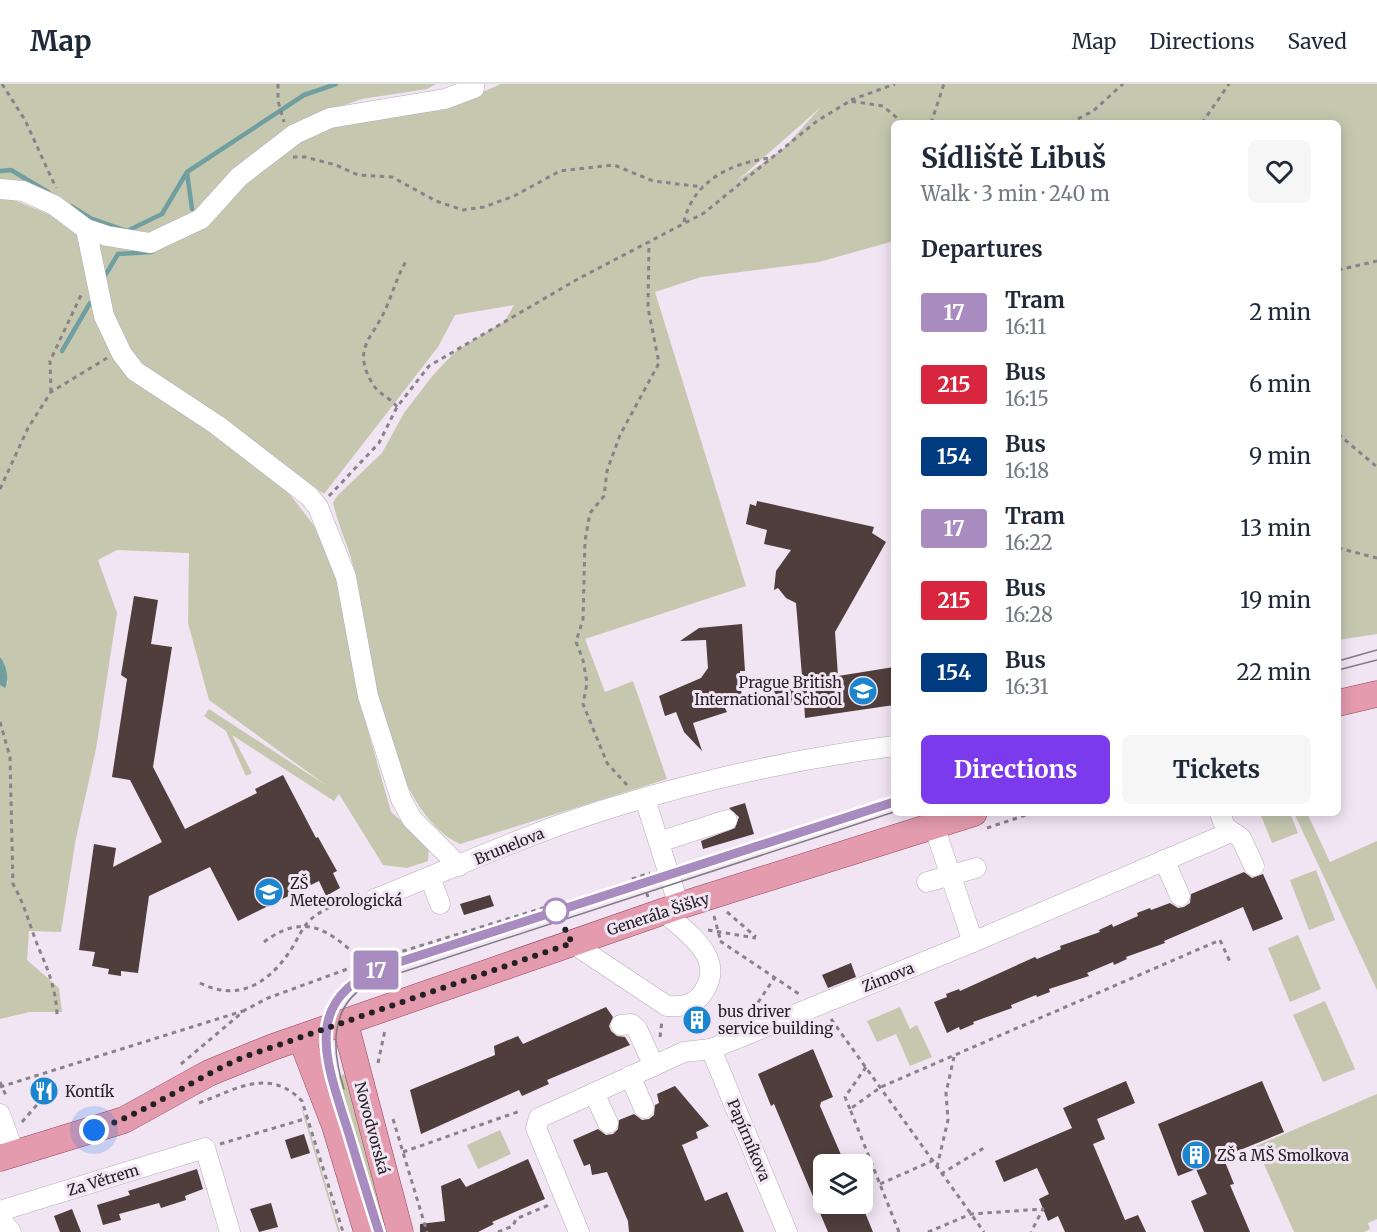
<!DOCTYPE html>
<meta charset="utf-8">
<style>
:root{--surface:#fff;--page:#f6f6f7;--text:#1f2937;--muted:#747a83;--line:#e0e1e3;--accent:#7c3aed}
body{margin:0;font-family:Merriweather,serif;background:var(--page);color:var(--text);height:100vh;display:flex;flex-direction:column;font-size:22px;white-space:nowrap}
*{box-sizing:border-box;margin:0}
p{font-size:20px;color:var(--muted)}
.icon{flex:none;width:33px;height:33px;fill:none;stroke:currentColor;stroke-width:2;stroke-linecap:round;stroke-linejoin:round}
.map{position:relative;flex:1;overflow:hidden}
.details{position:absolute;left:891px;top:36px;width:450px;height:696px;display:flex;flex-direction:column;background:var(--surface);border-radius:9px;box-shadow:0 3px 15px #0003}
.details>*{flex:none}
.badge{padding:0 12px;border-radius:4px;font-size:21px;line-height:39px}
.buttons{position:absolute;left:813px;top:1070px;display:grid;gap:12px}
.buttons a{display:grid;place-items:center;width:60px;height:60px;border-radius:9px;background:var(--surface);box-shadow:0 3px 15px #0003;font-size:30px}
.you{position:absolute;width:30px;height:30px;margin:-15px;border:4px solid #fff;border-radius:50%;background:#1a73e8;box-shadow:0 0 0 9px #1a73e833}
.map>.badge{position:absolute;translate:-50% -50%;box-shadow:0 0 0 3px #fff}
h2{padding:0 30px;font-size:22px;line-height:54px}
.round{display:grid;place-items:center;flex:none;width:63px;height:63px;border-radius:9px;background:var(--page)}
.headline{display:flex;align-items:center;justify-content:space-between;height:102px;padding:0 30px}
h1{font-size:28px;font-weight:700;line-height:45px}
.action{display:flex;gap:12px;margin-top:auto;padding:12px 30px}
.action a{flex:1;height:69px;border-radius:9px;background:var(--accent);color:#fff;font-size:24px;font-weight:700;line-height:69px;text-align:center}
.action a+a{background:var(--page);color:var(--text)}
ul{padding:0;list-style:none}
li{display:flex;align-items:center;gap:18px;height:72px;padding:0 30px}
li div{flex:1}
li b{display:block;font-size:22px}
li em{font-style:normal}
li .badge{min-width:66px;font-weight:700;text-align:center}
header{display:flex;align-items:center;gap:36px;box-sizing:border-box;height:84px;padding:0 30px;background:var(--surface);border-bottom:2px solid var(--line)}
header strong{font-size:28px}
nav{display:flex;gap:33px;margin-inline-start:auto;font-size:21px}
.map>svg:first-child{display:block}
</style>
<header>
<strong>Map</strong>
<nav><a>Map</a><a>Directions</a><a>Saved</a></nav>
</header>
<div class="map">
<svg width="1377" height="1148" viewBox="0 0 1377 1148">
<rect width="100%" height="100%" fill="#f1e4f3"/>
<!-- green -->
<g fill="#c5c8af" fill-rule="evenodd">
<polygon points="0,0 436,0 427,5 362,15 307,34 194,130 146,152 106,147 0,99"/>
<path d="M501,0h876v550l-39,6v-517h-444v118l-75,21 -118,15 -46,15 91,294 -161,53 20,53 28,-11 34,98 -207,65c-75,-35 -90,-194 -104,-267 -5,-25 -17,-49 -23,-74l4,-7 45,-43 22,-40 30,-39 23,-24 48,-29 9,-16 -59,10 -17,32 -114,147 -105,-73 -83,-53 -29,-55 -15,-75 56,10 83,-53 88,-68 122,-17zM821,23l-37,41 -47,33z"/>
<polygon points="0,110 50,131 84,156 131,286 288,408 315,443 338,498 356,604 391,728 429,761 428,777 407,784 383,781 339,710 334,717 232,651 252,689 246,692 226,647 204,632 209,625 327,702 209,616 188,539 189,469 117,466 98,476 117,529 96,665 76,754 61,848 29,847 27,876 59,904 62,928 29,928 0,935 0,601 8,599 0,573"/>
<polygon points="1260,729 1290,729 1298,749 1272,759"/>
<polygon points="1294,729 1307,729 1330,778 1377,757 1377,906"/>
<polygon points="1316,786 1335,836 1309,846 1290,796"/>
<polygon points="1298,851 1321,905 1290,918 1268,864"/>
<polygon points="1325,917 1355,985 1323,998 1293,931"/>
<polygon points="900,923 910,945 917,941 932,973 910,982 896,950 877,958 867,937"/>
<polygon points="348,989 391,1148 375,1148 323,998"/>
<polygon points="1377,1010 1377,1135 1368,1139 1370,1145 1364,1148 1294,1148 1256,1062"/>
<polygon points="301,1023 306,1034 340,1148 338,1148"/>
<polygon points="500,1046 511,1070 478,1085 467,1061"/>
</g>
<!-- water -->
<path fill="#719fa1" d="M0,573c6,7 10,23 5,31l-5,-3z"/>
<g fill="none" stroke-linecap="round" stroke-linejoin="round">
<!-- stream -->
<g stroke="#719fa1" stroke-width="4.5">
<polyline points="0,87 11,86 48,108"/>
<polyline points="187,89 192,125"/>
<polyline points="71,122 90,134 127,147 162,130 187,88 304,11 336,0"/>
<polyline points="106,190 118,170 152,168"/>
<polyline points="62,267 90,219"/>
</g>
</g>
<!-- building -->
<g fill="#4f3e3c">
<polygon points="757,417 874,443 872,449 886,458 835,548 838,592 894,583 894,621 805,634 804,617 777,622 774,605 803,604 796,519 786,514 778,504 774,506 776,487 791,466 764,460 767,446 746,440 750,420 756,422"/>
<polygon points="134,512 158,516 151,560 172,563 153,683 185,745 257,709 255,705 283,691 316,754 318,753 337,787 333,789 340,804 326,812 319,797 238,837 210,783 149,812 138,889 121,887 121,892 108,890 109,885 92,882 95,868 79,866 94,760 116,764 113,783 162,758 130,696 112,693 127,595 121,591"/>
<polygon points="742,540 745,587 740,587 742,618 725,624 727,628 693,639 702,667 684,648 676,628 665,632 659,612 701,594 708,584 706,556 680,557 699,544"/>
<polygon points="745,719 754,750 703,765 701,757 735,744 739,733 729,724"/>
<polygon points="1244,788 1252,794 1263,790 1283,835 1253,847 1243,823 1164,857 1165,859 1126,873 1127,875 1114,881 1113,878 1087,889 1089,892 1049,905 1050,908 1037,913 1036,911 1011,921 1012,924 973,938 974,940 960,946 959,943 947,949 934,918 947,913 946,910 959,905 960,907 1035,873 1037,875 1061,865 1060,862 1100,848 1099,846 1112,840 1113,843 1138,832 1137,829 1150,824 1151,826 1170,819 1178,824 1184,823 1190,819 1191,810"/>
<polygon points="490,811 494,822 464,831 460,820"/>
<polygon points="851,879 856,893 828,904 822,891"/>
<polygon points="606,923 613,933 609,942 611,947 617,952 625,953 630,961 547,996 549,1000 522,1012 519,1006 421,1050 410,1006 495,971 494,962 518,952 523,960"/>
<polygon points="813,965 833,1013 821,1018 820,1022 845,1080 824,1080 824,1119 861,1119 873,1148 828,1148 774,1020 771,1022 758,990"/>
<polygon points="1126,997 1135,1019 1097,1035 1105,1055 1093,1060 1125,1136 1138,1131 1146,1148 1065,1148 1058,1132 1048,1137 1039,1115 1049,1110 1037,1084 1004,1098 995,1077 1072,1044 1063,1024"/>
<polygon points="1262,997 1284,1048 1223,1073 1234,1100 1230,1101 1250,1148 1204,1148 1191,1117 1207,1110 1196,1085 1178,1092 1158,1040"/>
<polygon points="675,1002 709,1042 696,1048 698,1054 682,1061 705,1117 727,1108 744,1148 629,1148 628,1137 607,1088 592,1091 590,1080 584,1082 573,1056 598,1045 606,1051 613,1050 618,1045 619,1036 634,1030 642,1036 649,1035 654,1031 655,1021 659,1019 657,1010"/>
<polygon points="304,1050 310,1069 291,1075 285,1056"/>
<polygon points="528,1075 545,1115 492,1138 494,1140 478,1148 420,1148 420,1140 445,1137 441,1102 460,1094 466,1103"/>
<polygon points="197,1085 203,1105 185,1112 186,1116 161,1124 159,1119 119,1130 121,1136 103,1141 97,1121 130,1111 128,1107"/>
<polygon points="271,1119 278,1143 259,1148 250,1125"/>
<polygon points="72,1125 81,1148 60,1148 54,1132"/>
</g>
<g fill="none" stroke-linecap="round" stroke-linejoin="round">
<!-- minor casing -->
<g stroke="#b7abb9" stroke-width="21">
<g id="minor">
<polyline points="0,105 23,107 54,121 86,145 107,152 150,159 201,135 239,93 295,50 330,34 445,15 474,4 474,0"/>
<polyline points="86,145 104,232 122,270 135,287 217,341 309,412 318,423 346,493 368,612 401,715 412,735 459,782"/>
<polyline points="645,715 679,822"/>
<polyline points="934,742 973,858"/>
<polyline points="1225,743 1241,754 1254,782"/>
<polyline points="659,758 727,736"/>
<polyline points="1164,776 1180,812"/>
<polyline points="430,793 440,820"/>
<polyline points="927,798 976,784"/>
<path d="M375,815c63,-25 126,-53 190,-76 103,-36 221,-63 329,-77"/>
<path d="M572,859l95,63c15,1 29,-1 37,-15 22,-34 -18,-59 -40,-79"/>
<polyline points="621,941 631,940 637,945 654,982"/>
<polyline points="711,965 787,1148"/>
<polyline points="630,992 644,1024"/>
<polyline points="594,1009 608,1039"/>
<polyline points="0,1030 14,1069"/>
<polyline points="0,1127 205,1064 230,1148"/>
<polyline points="0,1135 11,1148"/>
<polyline points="579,1148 536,1044 539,1034 684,968 711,965 973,858 1224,751 1225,743 1220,729"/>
</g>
</g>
<!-- major casing -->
<g stroke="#95445b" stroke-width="27">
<g id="major">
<polyline points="1338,619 1377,610"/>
<polyline points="345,939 400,1148"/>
<polyline points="301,954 335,1042 367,1148"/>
<polyline points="0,1074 124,1036 209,989 273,963 679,822 974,729"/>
</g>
</g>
<!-- path -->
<g stroke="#89818b" stroke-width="3" stroke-dasharray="4.5 4.5" stroke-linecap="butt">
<polyline points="2,0 25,36 56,104"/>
<polyline points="278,0 278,17 284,38"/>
<polyline points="851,16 895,0"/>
<polyline points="931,39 944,0"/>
<polyline points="1070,39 1093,27 1123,0"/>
<polyline points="1202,39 1229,0"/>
<polyline points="293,73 305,73 336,81 358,91 392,93 436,117 463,126 484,123 514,112 560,87 614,81 653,97 703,103"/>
<path d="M684,138c9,-41 47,-59 86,-64"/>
<polyline points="1338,186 1377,177"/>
<polyline points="51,308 50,277 82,209"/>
<path d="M397,323c-8,-11 -19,-12 -26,-26 -19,-34 3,-44 15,-73 7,-16 11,-31 20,-47"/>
<polyline points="1338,350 1377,383"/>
<polyline points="0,405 28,344 51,308 107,274"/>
<polyline points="329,412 379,359 397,323 429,282 576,196 704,129 817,37 850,17 883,22 903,39"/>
<polyline points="1338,464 1377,474"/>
<path d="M0,638l10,35 3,127c12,21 17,43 26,65 10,23 17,41 18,66"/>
<polyline points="627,701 607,679 583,620 587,599 583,576 576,558 583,535 585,457 590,429 604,412 607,387 620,351 659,279 648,224 649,158"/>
<polyline points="987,744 1032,729"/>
<polyline points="641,792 648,813"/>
<polyline points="632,795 650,789"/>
<polyline points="727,828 756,853"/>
<polyline points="714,832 721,858"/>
<polyline points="708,846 756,854"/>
<polyline points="720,857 799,910"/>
<path d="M264,858c39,-29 63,-14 95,16"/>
<polyline points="361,880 370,908"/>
<path d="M200,899c38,19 68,1 90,-32 7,-10 11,-22 20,-31 13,-12 33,-18 49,-26"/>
<polyline points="753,926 775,893"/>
<polyline points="831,935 984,1148"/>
<polyline points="660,953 662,936"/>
<polyline points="378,979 385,946"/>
<polyline points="181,980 245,926 268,914 361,880 553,821"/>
<polyline points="0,998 7,1014"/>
<polyline points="0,1003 243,927"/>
<path d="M199,1019c38,-14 70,-36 103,-2l41,131"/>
<polyline points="850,1025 845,1013 866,983"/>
<polyline points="393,1035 427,1148"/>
<polyline points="22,1038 42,1015 53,1011"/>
<polyline points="220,1060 308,1034"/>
<polyline points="403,1068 520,1027"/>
<polyline points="937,1083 948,1036 946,1009 954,973"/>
<polyline points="941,1090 987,1062"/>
<polyline points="880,1100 932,1077"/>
<polyline points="498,1148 513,1142 516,1135 551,1120"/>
<polyline points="899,1148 850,1025 881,1003 1220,856 1231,880"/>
<polyline points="928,1148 971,1130 1043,1125 1031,1148"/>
</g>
<!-- minor -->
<use href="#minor" stroke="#fff" stroke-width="20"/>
<!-- major -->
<use href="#major" stroke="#e49bae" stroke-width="26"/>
<!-- tram -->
<g stroke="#827a84" stroke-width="1.5">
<polyline points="1338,577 1377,566"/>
<polyline points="1338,586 1377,576"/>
<path d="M344,1005c-13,-41 -15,-85 28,-107l522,-170"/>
<path d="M379,1148l-54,-179c-4,-45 22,-72 62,-87l507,-164"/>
</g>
</g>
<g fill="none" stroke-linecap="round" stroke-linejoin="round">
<!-- line casing -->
<g stroke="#fff" stroke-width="14">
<path id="line" d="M379,1148c-11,-34 -21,-68 -31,-101 -22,-70 -49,-133 39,-165l507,-164"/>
</g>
<!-- line -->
<use href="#line" stroke="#a88cbf" stroke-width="9"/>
<!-- walk -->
<path stroke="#242025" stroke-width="6" stroke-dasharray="0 10.8" d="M94,1046c53,-17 99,-51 150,-73l328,-114 -16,-32"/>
</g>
<!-- icons -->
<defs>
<g id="university-disc" transform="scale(1.5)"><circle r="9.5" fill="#1b85cf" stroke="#f1e4f3"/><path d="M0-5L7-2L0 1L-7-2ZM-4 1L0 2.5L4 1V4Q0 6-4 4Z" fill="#fff"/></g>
<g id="school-disc" transform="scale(1.5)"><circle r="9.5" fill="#1b85cf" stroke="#f1e4f3"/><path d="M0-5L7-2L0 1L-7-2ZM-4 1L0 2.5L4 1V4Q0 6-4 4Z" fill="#fff"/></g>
<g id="building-disc" transform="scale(1.5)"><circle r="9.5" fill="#1b85cf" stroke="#f1e4f3"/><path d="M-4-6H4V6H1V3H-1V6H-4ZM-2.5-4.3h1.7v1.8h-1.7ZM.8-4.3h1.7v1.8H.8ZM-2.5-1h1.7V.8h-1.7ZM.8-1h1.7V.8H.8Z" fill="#fff"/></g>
<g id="restaurant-disc" transform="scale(1.5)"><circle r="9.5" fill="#1b85cf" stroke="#f1e4f3"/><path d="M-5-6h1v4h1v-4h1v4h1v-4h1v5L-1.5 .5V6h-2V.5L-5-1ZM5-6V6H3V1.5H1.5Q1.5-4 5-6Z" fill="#fff"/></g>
</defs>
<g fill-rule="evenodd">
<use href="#university-disc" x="863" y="607"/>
<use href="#school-disc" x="269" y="808"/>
<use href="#building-disc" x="697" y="936"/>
<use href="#restaurant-disc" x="44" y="1007"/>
<use href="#building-disc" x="1196" y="1071"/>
</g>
<!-- markers -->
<circle fill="#fff" stroke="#a88cbf" stroke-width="3" cx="556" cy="827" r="12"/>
<g text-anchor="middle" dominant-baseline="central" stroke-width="6" stroke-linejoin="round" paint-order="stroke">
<!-- poi labels -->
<g font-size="15" fill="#242025" stroke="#f1e4f3" text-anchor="start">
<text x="842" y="598" text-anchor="end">Prague British<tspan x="842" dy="17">International School</tspan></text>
<text x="290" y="799">ZŠ<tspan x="290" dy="17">Meteorologická</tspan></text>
<text x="718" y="927">bus driver<tspan x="718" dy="17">service building</tspan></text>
<text x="65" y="1007">Kontík</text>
<text x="1217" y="1071">ZŠ a MŠ Smolkova</text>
</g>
<!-- street labels -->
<g font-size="15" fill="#242025" stroke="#f1e4f3">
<text transform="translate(509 762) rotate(-22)">Brunelova</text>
<text transform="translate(658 830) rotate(-18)">Generála Šišky</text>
<text transform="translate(888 893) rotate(-22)">Zimova</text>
<text transform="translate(372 1044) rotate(75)">Novodvorská</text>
<text transform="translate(749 1056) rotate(67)">Papírníkova</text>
<text transform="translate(103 1096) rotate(-17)">Za Větrem</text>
</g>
</g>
</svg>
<div class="buttons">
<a><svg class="icon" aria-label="layers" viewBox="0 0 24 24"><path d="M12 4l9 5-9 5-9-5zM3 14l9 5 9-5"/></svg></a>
</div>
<div class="you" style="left:94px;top:1046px"></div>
<b class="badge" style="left:376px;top:886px;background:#a88cbf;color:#fff">17</b>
<section class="details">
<div class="headline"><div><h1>Sídliště Libuš</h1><p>Walk · 3 min · 240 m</p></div><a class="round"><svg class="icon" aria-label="heart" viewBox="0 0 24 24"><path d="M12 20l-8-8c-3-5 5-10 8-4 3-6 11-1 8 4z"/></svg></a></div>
<h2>Departures</h2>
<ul>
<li><span class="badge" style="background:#a88cbf;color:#fff">17</span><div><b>Tram</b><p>16:11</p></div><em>2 min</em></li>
<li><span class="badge" style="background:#d7263d;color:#fff">215</span><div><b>Bus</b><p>16:15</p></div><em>6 min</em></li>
<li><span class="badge" style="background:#003b80;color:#fff">154</span><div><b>Bus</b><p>16:18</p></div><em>9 min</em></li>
<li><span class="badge" style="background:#a88cbf;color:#fff">17</span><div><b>Tram</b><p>16:22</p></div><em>13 min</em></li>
<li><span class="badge" style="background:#d7263d;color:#fff">215</span><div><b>Bus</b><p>16:28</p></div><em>19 min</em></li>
<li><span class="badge" style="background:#003b80;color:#fff">154</span><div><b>Bus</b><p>16:31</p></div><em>22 min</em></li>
</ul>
<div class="action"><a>Directions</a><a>Tickets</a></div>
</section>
</div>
